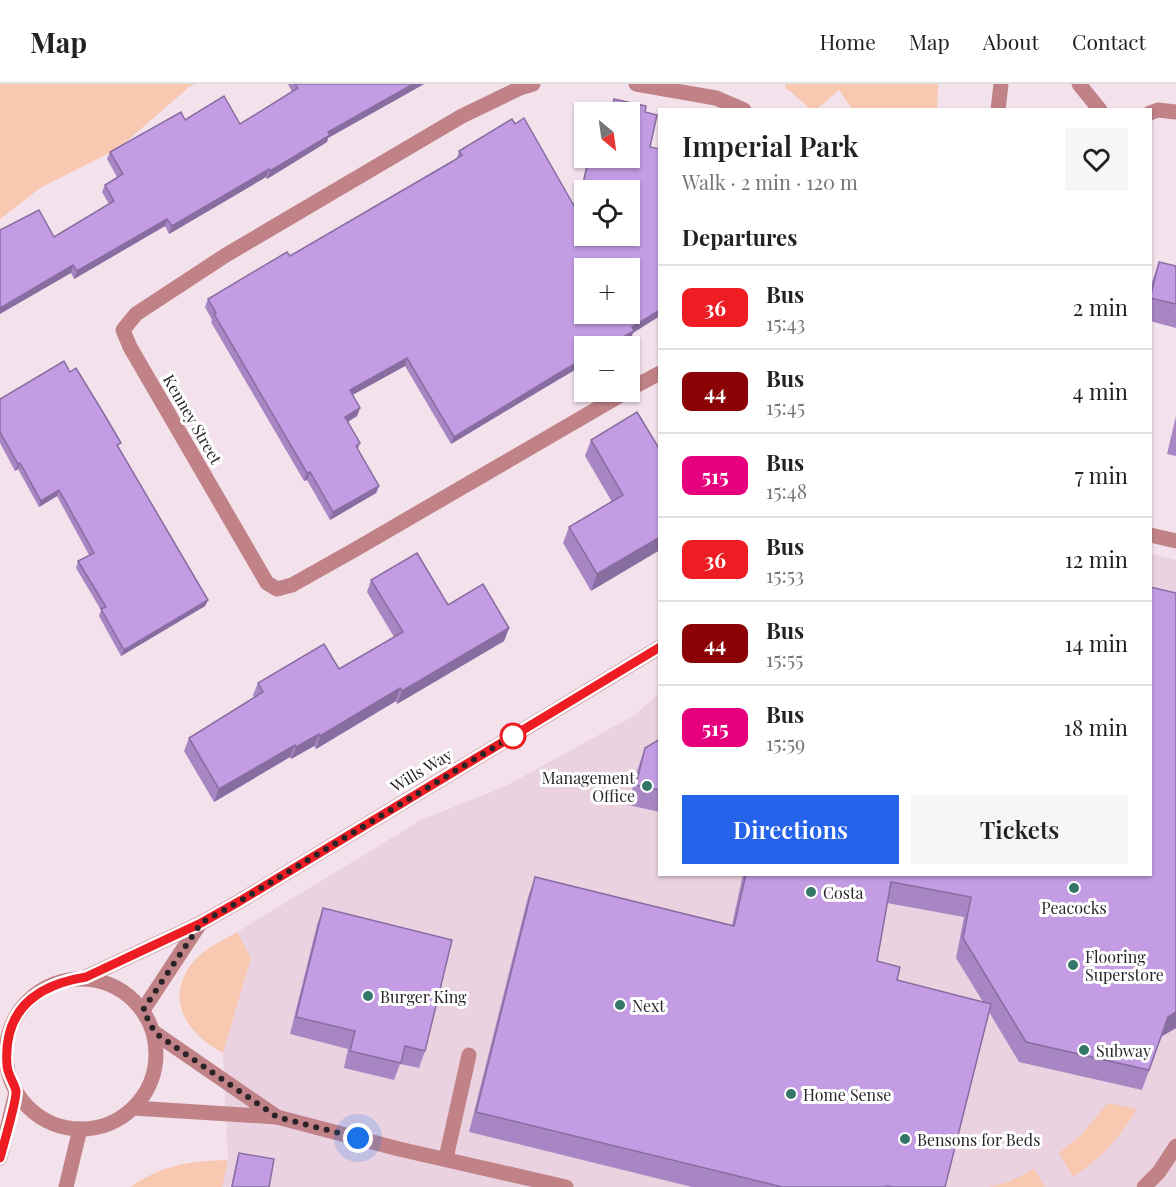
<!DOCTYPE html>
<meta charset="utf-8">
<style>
:root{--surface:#fff;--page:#f6f6f6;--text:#222;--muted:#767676;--line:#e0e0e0;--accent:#2563eb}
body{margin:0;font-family:"Playfair Display",serif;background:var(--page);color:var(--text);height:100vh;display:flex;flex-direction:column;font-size:22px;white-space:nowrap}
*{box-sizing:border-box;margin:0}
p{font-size:20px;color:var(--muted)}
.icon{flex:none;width:33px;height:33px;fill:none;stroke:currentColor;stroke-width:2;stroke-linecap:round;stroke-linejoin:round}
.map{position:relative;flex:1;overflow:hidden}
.details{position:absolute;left:658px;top:24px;width:494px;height:768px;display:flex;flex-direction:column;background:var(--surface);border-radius:0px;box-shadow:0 2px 4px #0004}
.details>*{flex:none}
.badge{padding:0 12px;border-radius:9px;font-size:21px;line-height:39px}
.needle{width:39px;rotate:151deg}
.fabs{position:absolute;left:574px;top:18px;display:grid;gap:12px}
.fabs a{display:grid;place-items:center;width:66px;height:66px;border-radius:0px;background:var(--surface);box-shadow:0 2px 4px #0004;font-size:30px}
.you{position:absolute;width:30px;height:30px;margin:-15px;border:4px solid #fff;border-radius:50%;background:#1a73e8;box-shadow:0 0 0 9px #1a73e833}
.map>.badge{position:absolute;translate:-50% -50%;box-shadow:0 0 0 3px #fff}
h2{padding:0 24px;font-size:22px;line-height:54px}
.round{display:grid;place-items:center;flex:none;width:63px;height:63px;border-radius:0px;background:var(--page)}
.summary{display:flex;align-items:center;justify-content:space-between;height:102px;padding:0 24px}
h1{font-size:28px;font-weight:600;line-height:45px}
.cta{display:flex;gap:12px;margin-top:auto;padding:12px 24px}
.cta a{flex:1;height:69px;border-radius:0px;background:var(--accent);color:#fff;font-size:24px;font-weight:600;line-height:69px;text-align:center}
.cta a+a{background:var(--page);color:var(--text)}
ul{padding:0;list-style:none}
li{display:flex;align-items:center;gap:18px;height:84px;padding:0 24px;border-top:2px solid var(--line)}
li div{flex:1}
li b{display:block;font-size:22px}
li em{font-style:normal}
li .badge{min-width:66px;font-weight:700;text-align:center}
header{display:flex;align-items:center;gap:36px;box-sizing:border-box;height:84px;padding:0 30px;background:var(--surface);border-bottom:2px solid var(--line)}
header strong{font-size:28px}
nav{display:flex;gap:33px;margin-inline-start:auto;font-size:21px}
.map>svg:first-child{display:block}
</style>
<header>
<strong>Map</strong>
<nav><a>Home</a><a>Map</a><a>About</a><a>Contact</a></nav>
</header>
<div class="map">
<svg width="1176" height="1103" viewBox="0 0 1176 1103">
<rect width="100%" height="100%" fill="#f3e1ec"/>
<!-- built -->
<polygon fill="#ebd2e1" points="1151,470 1176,476 1176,1103 222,1103 228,1076 223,969 251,874 237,848 421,736 504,703 633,632 660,609 660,790 1150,790"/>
<!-- green -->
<g fill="#f9c8b0">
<polygon points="0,0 196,0 189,3 119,64 40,104 0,135"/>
<polygon points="786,0 938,0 937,25 852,25 839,6 817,25 810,25 791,8 785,4"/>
<path d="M237,848l14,26 -28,95c-32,-17 -57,-48 -35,-84 11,-18 32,-27 49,-37z"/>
<path d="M1108,1019l29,6c-17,29 -37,50 -64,68l-14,-24 22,-18z"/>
<path d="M228,1076l-6,27h-92c33,-22 58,-26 98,-27z"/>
<polygon points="1034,1085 1045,1103 989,1103 1011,1097"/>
</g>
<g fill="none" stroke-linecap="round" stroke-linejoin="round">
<!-- lane -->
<g stroke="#c08286" stroke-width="15">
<polyline points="1079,0 1100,26"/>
<polyline points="1150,29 1158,26 1176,28"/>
<polyline points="446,1074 469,971"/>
</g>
<!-- street -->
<g stroke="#c08286" stroke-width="15">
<polyline points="533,0 520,4 462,32 226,171 136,230 123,246 130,263 267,499 277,505 292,501 356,465 626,308"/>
<polyline points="636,0 716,14 744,26"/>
<polyline points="998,26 1001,0"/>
<polyline points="630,305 660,289"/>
<polyline points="1150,451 1176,457"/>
<polyline points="86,893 201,839 240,817 660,563"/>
<circle cx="81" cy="970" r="75"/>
<polyline points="143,926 199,841"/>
<polyline points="155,949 277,1033"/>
<polyline points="134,1024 277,1033 399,1065 566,1103"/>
<polyline points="0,1074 16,1008"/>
<polyline points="66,1103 80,1045"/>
<polyline points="1144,1103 1159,1088 1176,1062"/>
</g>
</g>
<!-- wall -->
<g fill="#a886c4" fill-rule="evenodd">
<polygon points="288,0 424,0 328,54 327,58 267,95 266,93 169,150 165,142 74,195 54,153 109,120 102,108 105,101 117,93 107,75 110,68 185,36 240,40 292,8"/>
<polygon points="614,15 645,28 650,63 633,249 631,254 617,262 585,262 585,280 556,297 451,360 405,282 352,311 360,324 357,332 348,338 360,359 358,365 379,402 376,409 330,436 307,396 304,397 211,238 212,236 205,223 208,215 290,172 453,77 457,74 459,67 515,40 576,125 588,74 630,74 630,28 598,28 602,19 612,21"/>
<polygon points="1159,178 1176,182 1176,244 1150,237 1150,204"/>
<polygon points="70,288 119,364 208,516 205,522 121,572 99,532 101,526 76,484 78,477 89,471 57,412 39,423 18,385 15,387 0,359 0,315"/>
<polygon points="1176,332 1176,372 1167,370"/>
<polygon points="591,356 660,366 591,507 563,459 569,443 612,418 585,372"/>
<polygon points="371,496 448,521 509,544 504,557 397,620 396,617 316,665 314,662 291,675 290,673 214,718 184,667 189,654 254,613 253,611 258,599 339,585 394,553 367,508"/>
<polygon points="660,655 660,728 628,721 638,684 645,664"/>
<path d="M743,790h407l26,154 -15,9 -19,53 -123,-28 -30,-50 -44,175h-253l-223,-55 59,-235 7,-20 197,48zM887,819l77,14 -8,41 27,44 -86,-22 -20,-19z"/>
<polygon points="323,824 425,967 419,984 400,980 394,996 344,984 348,965 290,950 317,841"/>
<polygon points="239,1069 269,1103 231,1103 237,1075"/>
</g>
<!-- shaded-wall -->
<g fill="#886da0">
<polygon points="413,0 424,0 328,54 327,58 267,95 270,87 328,48"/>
<polygon points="269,85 266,93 169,150 172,142"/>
<polygon points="167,135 165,142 74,195 77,187"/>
<polygon points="73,181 71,189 0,230 0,224"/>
<polygon points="660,226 660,232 633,249 631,254 617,262 606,262 632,243"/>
<polygon points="407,274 405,282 347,314 350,306"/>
<polygon points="585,274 585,280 556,297 451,360 454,353 559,289"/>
<polygon points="360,324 357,332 342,341 345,333"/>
<polygon points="20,379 18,385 15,387 18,380"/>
<polygon points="310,388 307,396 304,397 307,389"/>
<polygon points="379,402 376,409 330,436 333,428"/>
<polygon points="59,406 57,412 39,423 41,417"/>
<polygon points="660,453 660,466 591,507 597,490"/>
<polygon points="208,516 205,522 121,572 124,566"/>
<polygon points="509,544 504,557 397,620 402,607"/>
<polygon points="400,604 396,617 316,665 320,652"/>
<polygon points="319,650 314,662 291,675 296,663"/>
<polygon points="295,661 290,673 214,718 219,705"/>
<polygon points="1176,928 1176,944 1160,953 1168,933"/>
</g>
<!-- building -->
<g fill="#c39ce4" stroke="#886da0" stroke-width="1.5" fill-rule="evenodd">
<polygon points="295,0 413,0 328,48 330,51 270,87 269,85 172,142 167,135 77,187 73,181 0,224 0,146 39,126 54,153 114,117 105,101 123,90 110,68 181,28 185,36 224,12 240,40 298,4"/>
<path d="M614,15l32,7 -1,6 12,3 -7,32 10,2v161l-28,17 2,4 -28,15h-21v12l-26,15 -105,64 -47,-79 -57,32 10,18 -15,9 15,26 -4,3 23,40 -46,26 -23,-40 -3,1 -93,-159 2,-1 -8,-14 79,-47 3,4 163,-95 9,-6 -3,-4 53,-32 3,5 9,-6 53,93 12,-53h41v-46h-31l3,-9 11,2zM585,106h45v46h-45zM585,184h45v46h-45z"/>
<polygon points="1159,178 1176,182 1176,220 1150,214"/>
<polygon points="64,277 70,288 76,284 104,330 121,359 117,361 208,516 124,566 101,525 106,523 78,477 94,469 59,406 41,417 20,379 18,380 0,348 0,315"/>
<polygon points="637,328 660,366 660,453 597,490 569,443 623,411 591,356"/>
<polygon points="417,469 448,521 483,500 509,544 402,607 400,604 320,652 319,650 296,663 295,661 219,705 189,654 263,608 258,599 324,560 339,585 403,548 371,496"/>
<polygon points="1150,503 1176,509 1176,928 1168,933 1149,986 1026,958 963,854 971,813 891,798 877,877 900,883 897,896 991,920 945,1103 894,1103 887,1102 885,1103 782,1103 476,1028 535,793 734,842 746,790 1150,790"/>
<polygon points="660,655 660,706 636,701 645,664"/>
<polygon points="323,824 452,856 425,967 405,962 401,979 350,967 355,947 296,933"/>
<polygon points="239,1069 274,1075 269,1103 232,1103"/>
</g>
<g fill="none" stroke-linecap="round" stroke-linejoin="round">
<!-- line casing -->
<g stroke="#fff" stroke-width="14">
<path id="line" d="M0,1074c3,-12 17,-58 16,-67 -2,-9 -9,-17 -9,-26 -4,-55 29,-80 79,-88l115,-54 39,-22 420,-254"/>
</g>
<!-- line -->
<use href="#line" stroke="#ee1d23" stroke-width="9"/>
<!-- walk -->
<polyline stroke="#2a2428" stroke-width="6" stroke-dasharray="0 10.8" points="358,1054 277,1033 155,949 143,926 201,839 240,817 513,652"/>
</g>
<!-- markers -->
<circle fill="#fff" stroke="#ee1d23" stroke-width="3" cx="513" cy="652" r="12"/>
<g fill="#347768" stroke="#fff" stroke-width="2">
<circle cx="647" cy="702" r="6"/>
<circle cx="1074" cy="804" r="6"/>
<circle cx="811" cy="808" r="6"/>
<circle cx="1073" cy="881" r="6"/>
<circle cx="368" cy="912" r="6"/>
<circle cx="620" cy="921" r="6"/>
<circle cx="1084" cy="966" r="6"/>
<circle cx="791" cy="1010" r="6"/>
<circle cx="905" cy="1055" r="6"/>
</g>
<g text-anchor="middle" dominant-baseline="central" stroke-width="6" stroke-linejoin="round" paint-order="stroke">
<!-- street labels -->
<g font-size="16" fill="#2a2428" stroke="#fff">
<text transform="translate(193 335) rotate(60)">Kenney Street</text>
<text transform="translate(421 686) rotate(-31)">Wills Way</text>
</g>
<!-- poi labels -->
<g font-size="16" fill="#2a2428" stroke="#fff" text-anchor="start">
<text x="635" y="693" text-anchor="end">Management<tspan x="635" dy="18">Office</tspan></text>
<text x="823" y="808">Costa</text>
<text x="1074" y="823" text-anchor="middle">Peacocks</text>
<text x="1085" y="872">Flooring<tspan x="1085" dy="18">Superstore</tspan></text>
<text x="380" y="912">Burger King</text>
<text x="632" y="921">Next</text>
<text x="1096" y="966">Subway</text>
<text x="803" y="1010">Home Sense</text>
<text x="917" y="1055">Bensons for Beds</text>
</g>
</g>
</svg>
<div class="fabs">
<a><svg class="needle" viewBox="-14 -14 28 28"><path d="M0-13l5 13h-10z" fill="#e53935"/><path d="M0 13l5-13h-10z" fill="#767676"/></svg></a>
<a><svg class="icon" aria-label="locate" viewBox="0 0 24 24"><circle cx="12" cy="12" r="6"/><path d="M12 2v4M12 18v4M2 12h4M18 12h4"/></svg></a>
<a>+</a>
<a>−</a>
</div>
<div class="you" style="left:358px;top:1054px"></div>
<section class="details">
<div class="summary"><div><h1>Imperial Park</h1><p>Walk · 2 min · 120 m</p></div><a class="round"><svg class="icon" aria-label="heart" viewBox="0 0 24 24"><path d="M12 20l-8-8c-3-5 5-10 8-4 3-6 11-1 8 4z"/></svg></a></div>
<h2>Departures</h2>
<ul>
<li><span class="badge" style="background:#ee1d23;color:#fff">36</span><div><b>Bus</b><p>15:43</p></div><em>2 min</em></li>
<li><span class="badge" style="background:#8b0304;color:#fff">44</span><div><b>Bus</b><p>15:45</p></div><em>4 min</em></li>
<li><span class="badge" style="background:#e6007e;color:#fff">515</span><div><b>Bus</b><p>15:48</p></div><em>7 min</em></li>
<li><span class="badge" style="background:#ee1d23;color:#fff">36</span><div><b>Bus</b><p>15:53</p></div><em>12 min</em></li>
<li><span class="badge" style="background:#8b0304;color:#fff">44</span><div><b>Bus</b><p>15:55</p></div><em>14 min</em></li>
<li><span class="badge" style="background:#e6007e;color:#fff">515</span><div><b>Bus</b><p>15:59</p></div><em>18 min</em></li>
</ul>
<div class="cta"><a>Directions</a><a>Tickets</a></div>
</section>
</div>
